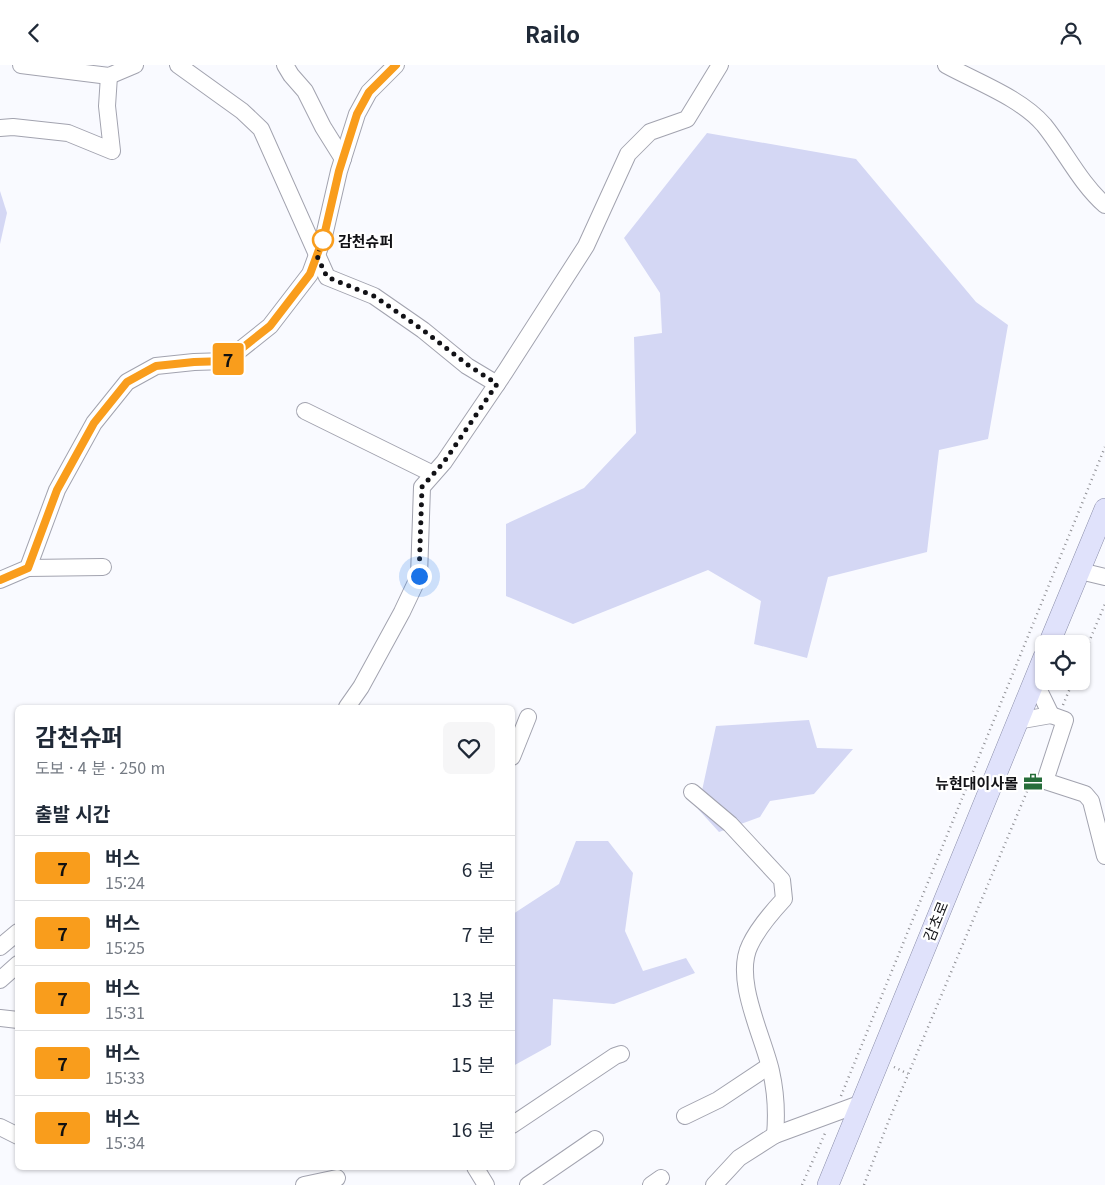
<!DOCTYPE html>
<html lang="ko">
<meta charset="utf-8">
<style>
:root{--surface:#fff;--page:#f6f6f7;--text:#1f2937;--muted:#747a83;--line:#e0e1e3}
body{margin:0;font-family:Georgia,"Noto Sans KR",serif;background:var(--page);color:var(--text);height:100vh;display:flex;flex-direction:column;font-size:19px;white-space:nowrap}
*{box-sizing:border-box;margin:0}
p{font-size:16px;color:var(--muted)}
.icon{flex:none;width:28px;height:28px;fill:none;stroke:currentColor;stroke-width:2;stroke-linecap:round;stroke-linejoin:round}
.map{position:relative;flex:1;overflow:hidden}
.drawer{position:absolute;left:15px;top:640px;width:500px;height:465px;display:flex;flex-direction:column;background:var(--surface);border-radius:8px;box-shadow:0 1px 4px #0004}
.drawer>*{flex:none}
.badge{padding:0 10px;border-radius:4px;font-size:18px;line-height:32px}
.fabs{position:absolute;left:1035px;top:570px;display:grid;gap:10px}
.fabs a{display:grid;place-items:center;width:55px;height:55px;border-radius:8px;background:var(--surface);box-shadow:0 1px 4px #0004;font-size:25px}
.you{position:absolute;width:25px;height:25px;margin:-12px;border:4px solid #fff;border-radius:50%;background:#1a73e8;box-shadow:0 0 0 8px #1a73e833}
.map>.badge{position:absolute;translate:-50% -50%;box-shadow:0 0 0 2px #fff}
h2{padding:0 20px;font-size:19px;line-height:45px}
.round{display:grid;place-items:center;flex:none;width:52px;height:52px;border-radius:8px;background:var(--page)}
.head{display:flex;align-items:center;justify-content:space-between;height:85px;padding:0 20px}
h1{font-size:24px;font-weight:700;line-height:38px}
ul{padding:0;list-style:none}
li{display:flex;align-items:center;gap:15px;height:65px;padding:0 20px;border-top:1px solid var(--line)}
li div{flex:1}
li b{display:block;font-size:19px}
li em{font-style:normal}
li .badge{min-width:55px;font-weight:700;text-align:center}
header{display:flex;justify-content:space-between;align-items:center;height:65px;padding:0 20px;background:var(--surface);font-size:22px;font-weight:700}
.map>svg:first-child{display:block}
</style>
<header><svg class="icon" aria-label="back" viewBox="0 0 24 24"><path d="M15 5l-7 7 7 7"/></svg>Railo<svg class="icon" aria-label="person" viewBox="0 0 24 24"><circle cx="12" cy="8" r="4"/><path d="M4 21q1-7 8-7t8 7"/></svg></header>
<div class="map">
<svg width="1105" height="1120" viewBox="0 0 1105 1120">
<rect width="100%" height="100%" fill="#f9faff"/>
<!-- green -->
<g fill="#d4d7f4">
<polygon points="707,68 856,94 976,237 1008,260 988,374 939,385 927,487 828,512 807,593 754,579 761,536 708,505 573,559 506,531 506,459 584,423 636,368 634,272 662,268 660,228 624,173"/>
<polygon points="0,126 7,148 0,179"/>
<polygon points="809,655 817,683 853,684 814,729 770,736 760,752 719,767 698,744 716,661"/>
<polygon points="576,776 608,776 633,808 625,866 643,906 686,893 695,908 614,939 553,934 551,980 513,1001 513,849 559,819"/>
</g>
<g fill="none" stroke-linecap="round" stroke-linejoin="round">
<!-- minor casing -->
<g stroke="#a2a3af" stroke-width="18">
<g id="minor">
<polyline points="21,0 109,11 135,0"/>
<polyline points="178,0 242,46 261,64 327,212 374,231 423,265 467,301 497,319"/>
<polyline points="285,0 291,10 305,26 323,62 343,94"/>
<path d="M946,0c31,17 75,33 98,60 21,26 36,58 61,80"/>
<polyline points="0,63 13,62 68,68 112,86 107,41 109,11"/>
<polyline points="305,346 433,409"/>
<polyline points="28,503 103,502"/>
<polyline points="1080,506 1105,512"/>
<polyline points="0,515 28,503 57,425 94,358 127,317 156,301 194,297 226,296 270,261 310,209 324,171 339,106 357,49 369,27 396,0"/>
<polyline points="347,642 361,622 402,547 419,511 422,422 444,397 505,307 586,181 628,89 650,67 687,54 720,0"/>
<polyline points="1051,650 1065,655 1045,716 1085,729 1091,736 1105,791"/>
<polyline points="1017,656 1051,650 1034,615"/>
<polyline points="512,692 528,652"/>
<path d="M692,727l38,32 52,56 2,19c-13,14 -26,29 -34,46 -17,34 13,91 21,126 5,22 6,42 4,64"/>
<polyline points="0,882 18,867"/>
<polyline points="0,915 18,899"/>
<polyline points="0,953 18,955"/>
<polyline points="685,1051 718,1035 769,1001"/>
<polyline points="512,1060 615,991 621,989"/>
<polyline points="0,1062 18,1071"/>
<polyline points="475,1102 486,1120"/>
<polyline points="304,1120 337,1113"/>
<polyline points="528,1120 595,1074"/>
<polyline points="651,1120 661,1113"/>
<polyline points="714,1120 739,1093 775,1070 862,1038"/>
</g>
</g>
<!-- major casing -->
<g stroke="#8a8da9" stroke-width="22">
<g id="major">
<polyline points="1049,579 1105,444"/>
<polyline points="828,1120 1044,592"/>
</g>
</g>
<!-- path -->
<g stroke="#909095" stroke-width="2.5" stroke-dasharray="1 4" stroke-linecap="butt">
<polyline points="1081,596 1105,539"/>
<polyline points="1063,640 1073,616"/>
<polyline points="894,1002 908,1009"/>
<polyline points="841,1031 1105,382"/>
<polyline points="802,1120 826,1066"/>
<polyline points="864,1120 889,1055 1031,717"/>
</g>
<!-- minor -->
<use href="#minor" stroke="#fff" stroke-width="16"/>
<!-- major -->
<use href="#major" stroke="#e0e2fb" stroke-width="21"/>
</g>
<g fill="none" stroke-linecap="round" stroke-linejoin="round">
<!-- line casing -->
<g stroke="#fff" stroke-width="11">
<polyline id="line" points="0,515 28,503 57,425 94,358 127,317 156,301 194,297 226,296 270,261 310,209 324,171 339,106 357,49 369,27 396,0"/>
</g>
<!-- line -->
<use href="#line" stroke="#f99d1c" stroke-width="8"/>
<!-- walk -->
<polyline stroke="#121216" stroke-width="5" stroke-dasharray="0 9" points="323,175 324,171 317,191 327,212 374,231 423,265 468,300 497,319 444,397 422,422 419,511"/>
</g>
<!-- icons -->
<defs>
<g id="office-bare" transform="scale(1.5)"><path d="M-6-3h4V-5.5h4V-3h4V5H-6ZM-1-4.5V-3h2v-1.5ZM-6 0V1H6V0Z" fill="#266d3a" stroke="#fff" stroke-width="2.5" paint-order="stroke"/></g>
</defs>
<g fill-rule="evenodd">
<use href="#office-bare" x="1033" y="717"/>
</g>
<!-- markers -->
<circle fill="#fff" stroke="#f99d1c" stroke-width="2.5" cx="323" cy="175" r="10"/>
<g text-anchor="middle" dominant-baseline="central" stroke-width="4.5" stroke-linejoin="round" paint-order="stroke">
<!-- stop labels -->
<g font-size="15" font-weight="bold" fill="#121216" stroke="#fff" text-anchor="start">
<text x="338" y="175">감천슈퍼</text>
</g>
<!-- poi labels -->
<g font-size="15" font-weight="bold" fill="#121216" stroke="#fff" text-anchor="end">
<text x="1018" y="717">뉴현대이사몰</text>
</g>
<!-- street labels -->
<g font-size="15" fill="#121216" stroke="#fff">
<text transform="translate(935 856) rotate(-68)">감초로</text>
</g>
</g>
</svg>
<div class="fabs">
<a><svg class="icon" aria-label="locate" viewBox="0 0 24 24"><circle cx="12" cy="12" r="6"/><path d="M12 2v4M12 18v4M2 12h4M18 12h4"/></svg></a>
</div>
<div class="you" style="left:419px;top:511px"></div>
<b class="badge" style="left:228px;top:294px;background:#f99d1c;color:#111">7</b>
<section class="drawer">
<div class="head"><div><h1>감천슈퍼</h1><p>도보 · 4 분 · 250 m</p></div><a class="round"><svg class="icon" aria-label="heart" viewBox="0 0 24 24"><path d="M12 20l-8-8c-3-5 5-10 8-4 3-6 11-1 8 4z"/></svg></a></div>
<h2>출발 시간</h2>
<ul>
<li><span class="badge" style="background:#f99d1c;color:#111">7</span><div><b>버스</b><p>15:24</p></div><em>6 분</em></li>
<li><span class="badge" style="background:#f99d1c;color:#111">7</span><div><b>버스</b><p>15:25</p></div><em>7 분</em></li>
<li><span class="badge" style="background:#f99d1c;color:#111">7</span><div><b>버스</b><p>15:31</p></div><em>13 분</em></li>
<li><span class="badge" style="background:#f99d1c;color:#111">7</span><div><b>버스</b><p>15:33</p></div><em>15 분</em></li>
<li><span class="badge" style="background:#f99d1c;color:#111">7</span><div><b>버스</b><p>15:34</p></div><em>16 분</em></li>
</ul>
</section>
</div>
